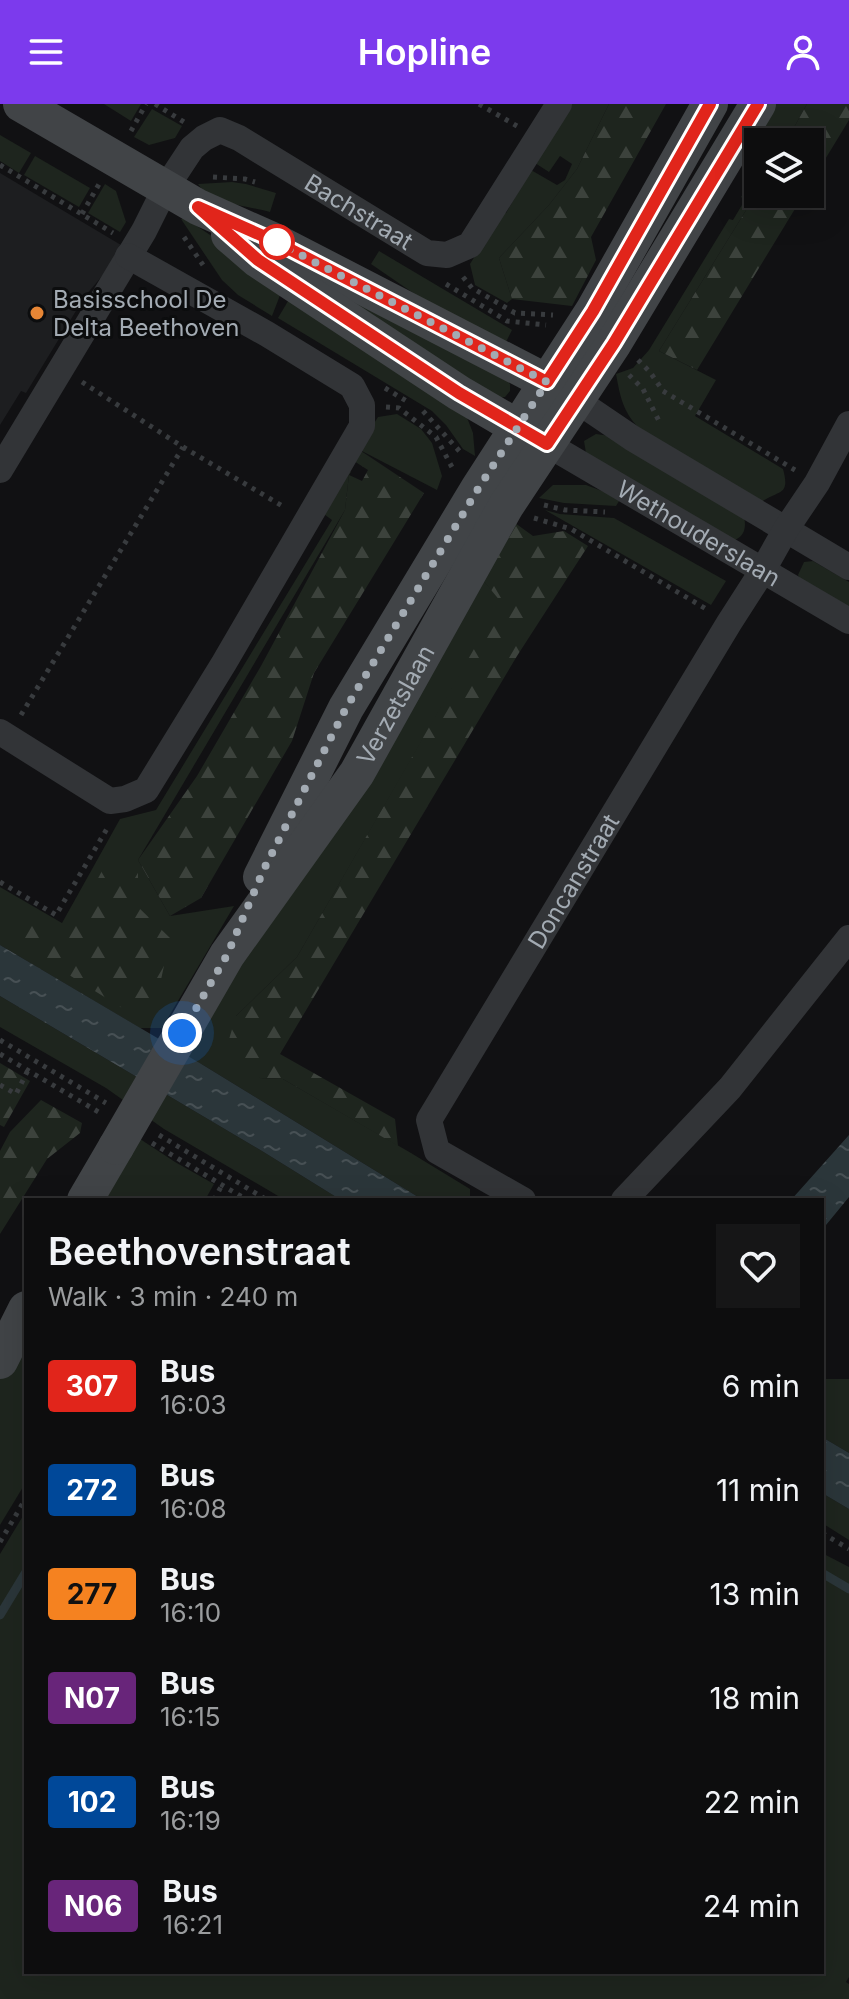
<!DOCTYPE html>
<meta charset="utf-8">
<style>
:root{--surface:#0d0d0e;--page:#161617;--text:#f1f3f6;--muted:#9a9c9e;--line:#2d2d2e;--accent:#7c3aed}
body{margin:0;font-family:Inter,sans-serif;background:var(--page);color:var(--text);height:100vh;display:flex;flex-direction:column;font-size:30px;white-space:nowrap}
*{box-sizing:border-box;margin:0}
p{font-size:26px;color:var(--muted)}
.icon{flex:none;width:44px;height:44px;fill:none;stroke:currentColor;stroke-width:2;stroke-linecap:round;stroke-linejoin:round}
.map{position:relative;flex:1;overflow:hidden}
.sheet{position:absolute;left:24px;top:1094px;width:800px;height:776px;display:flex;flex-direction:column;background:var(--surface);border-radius:0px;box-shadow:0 8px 32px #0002,0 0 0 2px var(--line)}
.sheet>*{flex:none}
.badge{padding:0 16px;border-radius:6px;font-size:28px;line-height:52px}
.controls{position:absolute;left:744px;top:24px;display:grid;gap:16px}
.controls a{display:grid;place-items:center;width:80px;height:80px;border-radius:0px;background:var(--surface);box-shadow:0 8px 32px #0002,0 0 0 2px var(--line);font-size:40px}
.you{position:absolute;width:40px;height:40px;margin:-20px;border:6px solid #fff;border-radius:50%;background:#1a73e8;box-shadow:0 0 0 12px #1a73e833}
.map>.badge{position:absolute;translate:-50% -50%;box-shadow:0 0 0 4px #fff}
.round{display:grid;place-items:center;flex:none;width:84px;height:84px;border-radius:0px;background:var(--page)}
.head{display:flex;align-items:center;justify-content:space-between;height:136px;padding:0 24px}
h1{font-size:38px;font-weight:600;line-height:60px}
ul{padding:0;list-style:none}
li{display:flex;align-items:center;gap:24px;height:104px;padding:0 24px}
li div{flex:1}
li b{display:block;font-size:30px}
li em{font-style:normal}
li .badge{min-width:88px;font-weight:700;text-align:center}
header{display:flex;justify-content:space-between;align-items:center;height:104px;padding:0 24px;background:var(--accent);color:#fff;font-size:36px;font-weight:600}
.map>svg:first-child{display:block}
</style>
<header><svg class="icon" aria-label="menu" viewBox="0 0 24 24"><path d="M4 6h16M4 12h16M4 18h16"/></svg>Hopline<svg class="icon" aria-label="person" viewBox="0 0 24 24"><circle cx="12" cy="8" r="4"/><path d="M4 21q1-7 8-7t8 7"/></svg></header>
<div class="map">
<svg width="849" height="1895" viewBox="0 0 849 1895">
<defs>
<pattern id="forest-firs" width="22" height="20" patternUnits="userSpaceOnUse" patternTransform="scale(2)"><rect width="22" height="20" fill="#1e251e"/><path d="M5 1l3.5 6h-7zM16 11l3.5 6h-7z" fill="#3c423c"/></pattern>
<pattern id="water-ripples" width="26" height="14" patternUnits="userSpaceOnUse" patternTransform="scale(2)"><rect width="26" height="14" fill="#2b363a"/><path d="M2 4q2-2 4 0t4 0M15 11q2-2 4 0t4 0" fill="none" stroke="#475054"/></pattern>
</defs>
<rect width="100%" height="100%" fill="#111113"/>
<!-- built -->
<polygon fill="#1d1e20" points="0,69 126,144 85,192 26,289 21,287 0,321"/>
<!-- grass -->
<g fill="#1e251e">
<polygon points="104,0 141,0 131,17"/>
<polygon points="567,0 609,0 577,65 549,101 499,154 512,195 507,199 475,181 470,160 502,108 506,109 531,66 557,81 565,76 572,60 560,52 549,68 535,59"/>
<polygon points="770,0 807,0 786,38 765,38 757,33"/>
<polygon points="152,5 182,22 175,34 149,41 134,33"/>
<polygon points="0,31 31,49 19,69 0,57"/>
<polygon points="35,52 90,84 79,103 24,71"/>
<path d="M758,66v21l-99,160 57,29 -21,36 88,53c8,29 -6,20 -24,35l-120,-76c-16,-16 -19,-32 -23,-54l17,-6 16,-18 80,-131 4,1 12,-20 -4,-3z"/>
<path d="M232,78l14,2 30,9 -6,19c-22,-6 -60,-9 -72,-28z"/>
<polygon points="105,80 116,87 126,118 120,128 88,109"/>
<polygon points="185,114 284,181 272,212 238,191 222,176 181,115"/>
<polygon points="379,147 512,226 504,242 451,215 371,160"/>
<polygon points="292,158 502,271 510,280 510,287 505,293 498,294"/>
<polygon points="294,187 466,311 473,329 475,352 463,345 446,321 432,307 278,214"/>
<polygon points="397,310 421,325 432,339 442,372 437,386 358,345 378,313"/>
<path d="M596,330l14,2 133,76c3,12 4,22 -8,28l-149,-87 -2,-12z"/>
<polygon points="348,366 351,368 349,371 345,406 138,756 170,812 234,802 162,924 140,924 0,841 0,783 62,819 120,715 156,706 332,416 321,408"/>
<polygon points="553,381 586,381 621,394 616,402 564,399 539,394"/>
<polygon points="545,406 560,410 614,414 726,477 711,501"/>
<polygon points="813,457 849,478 849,509 804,483 798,471 804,458"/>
<polygon points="482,475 502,498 297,853 236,912 260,974 283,975 411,1049 470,1085 470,1096 423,1096 203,961 182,951"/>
<polygon points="0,892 262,1047 341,1096 285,1096 164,1025 106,984 0,923"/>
<polygon points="134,1031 175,1058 214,1080 205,1096 97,1096"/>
<polygon points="26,1222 26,1378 0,1421 0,1270"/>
<polygon points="822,1275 849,1275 849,1349 822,1333"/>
<polygon points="822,1389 849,1405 849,1436 822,1419"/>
<polygon points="26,1407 26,1868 822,1868 822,1449 849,1463 849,1873 846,1878 849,1880 849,1895 0,1895 0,1450"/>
</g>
<!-- forest -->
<g fill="url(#forest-firs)">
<polygon points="609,0 666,0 591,133 596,156 572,202 512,195 499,154 549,101 577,65"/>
<polygon points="807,0 849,0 849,16 810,80 810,38 786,38"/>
<polygon points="758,87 758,90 804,90 697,266 659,247"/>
<polygon points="358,345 424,389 314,569 292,637 201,794 170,812 138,756 197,672 261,562 345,406 349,371 362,377 368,366 354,357"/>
<polygon points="515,419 533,432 564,427 588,442 517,552 280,950 395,1015 398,1042 283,975 260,974 224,952 236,912 297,853 501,498 482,475"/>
<polygon points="109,754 138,769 138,803 170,834 151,922 13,836 22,805 56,830 75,817"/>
<polygon points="0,959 30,977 4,1023 0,1021"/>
<polygon points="41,996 82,1019 80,1029 47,1055 0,1130 0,1047 10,1028"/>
</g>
<!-- water -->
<g fill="url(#water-ripples)">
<polygon points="0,841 203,961 423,1096 341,1096 262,1047 0,892"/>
<polygon points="849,1031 849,1093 826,1121 822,1121 822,1096 791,1096"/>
<polygon points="822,1333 849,1349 849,1405 822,1389"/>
</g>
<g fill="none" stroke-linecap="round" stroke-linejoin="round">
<!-- stream -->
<g stroke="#2b363a" stroke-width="9">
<polyline points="822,1469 849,1485"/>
<polyline points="0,1511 26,1468"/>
</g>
<!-- path -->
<g stroke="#383b3e" stroke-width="5" stroke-dasharray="4 6" stroke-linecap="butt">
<polyline points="155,0 184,18"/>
<polyline points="479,0 517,22"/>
<polyline points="131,27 146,0"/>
<polyline points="0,61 113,129"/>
<polyline points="213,73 245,75 255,78"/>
<polyline points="82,110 99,80"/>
<polyline points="184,133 203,161"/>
<polyline points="463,173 472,184 515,209 553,211"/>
<polyline points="446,180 507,217 546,221"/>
<polyline points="638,256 650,268 663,287 795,366"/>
<polyline points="629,271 643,285 660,319"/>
<polyline points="82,278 183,343 284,403"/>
<polyline points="385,284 408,298"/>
<polyline points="386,303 399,304 436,333 454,367"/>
<polyline points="423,307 462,350"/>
<polyline points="544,401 565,406 605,408"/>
<polyline points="534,414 571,425 708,506"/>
<polyline points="21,611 183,343"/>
<polyline points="0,778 56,811 108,723"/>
<polyline points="0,936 106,999"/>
<polyline points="0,950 102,1010"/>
<polyline points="0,981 16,990 28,966"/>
<polyline points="159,1031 267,1096"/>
<polyline points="152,1039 247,1096"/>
<polyline points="214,1096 222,1081"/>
<polyline points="822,1429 849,1445"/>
<polyline points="0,1438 26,1394"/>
</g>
<!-- street -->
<g stroke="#323437" stroke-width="26">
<polyline points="576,296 632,334 849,463"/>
<path id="s1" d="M547,340l302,177"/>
<path id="s2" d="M0,366l144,-239 21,-42 27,-41 12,-10 16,-8 19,8 188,115 20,2 23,-10 89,-141"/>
<polyline points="0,628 110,697 125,695 146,686 224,559 362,322 362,301 352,282 267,230 128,152"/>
<path id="s3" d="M523,1096l-86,-49 -8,-31 300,-497 34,-53 23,-41 31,-46 32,-59"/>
<polyline points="624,1096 730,984 849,834"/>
</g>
<!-- secondary -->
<g stroke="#414447" stroke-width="36">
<polyline points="21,0 198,103 272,136 547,278 567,291"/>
<polyline points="229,131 258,156 459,289 536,334"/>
<polyline points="261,773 346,604 478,385 593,207 710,0"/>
<path id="s4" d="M182,929l45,-78 130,-182 149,-267 108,-163 144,-239"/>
<polyline points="85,1096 116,1043"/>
<polyline points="0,1257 26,1205"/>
</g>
<!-- secondary-bridge -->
<polyline stroke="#414447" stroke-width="36" points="116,1043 182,929"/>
</g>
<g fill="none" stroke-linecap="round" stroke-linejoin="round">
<!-- line casing -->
<g stroke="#fff" stroke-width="18">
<polyline id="line" points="710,0 593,207 547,278 272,136 198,103 258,156 459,289 547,340 614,239 758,0"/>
</g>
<!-- line -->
<use href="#line" stroke="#e1251b" stroke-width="12"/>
<!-- walk -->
<polyline stroke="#a3abb3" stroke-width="8" stroke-dasharray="0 14.4" points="182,929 227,851 264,765 346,604 478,385 547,278 272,136 277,138"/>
</g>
<!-- markers -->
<circle fill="#fff" stroke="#e1251b" stroke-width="4" cx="277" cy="138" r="16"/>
<circle fill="#e78635" stroke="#0c0d0e" stroke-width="3" cx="37" cy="209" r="8"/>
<g text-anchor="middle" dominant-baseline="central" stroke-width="6" stroke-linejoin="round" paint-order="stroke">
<!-- street labels -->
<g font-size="24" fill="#a3abb3" stroke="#0c0d0e">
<text stroke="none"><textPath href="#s2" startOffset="570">Bachstraat</textPath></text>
<text stroke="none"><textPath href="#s1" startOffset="176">Wethouderslaan</textPath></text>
<text stroke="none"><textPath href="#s4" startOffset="392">Verzetslaan</textPath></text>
<text stroke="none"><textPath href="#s3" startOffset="410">Doncanstraat</textPath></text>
</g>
<!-- poi labels -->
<g font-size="24" fill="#a3abb3" stroke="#0c0d0e" text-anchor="start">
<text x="53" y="195">Basisschool De<tspan x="53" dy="28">Delta Beethoven</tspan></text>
</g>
</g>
</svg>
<div class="controls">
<a><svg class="icon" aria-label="layers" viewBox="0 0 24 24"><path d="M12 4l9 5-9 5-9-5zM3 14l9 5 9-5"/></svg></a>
</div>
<div class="you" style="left:182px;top:929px"></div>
<section class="sheet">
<div class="head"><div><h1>Beethovenstraat</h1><p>Walk · 3 min · 240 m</p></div><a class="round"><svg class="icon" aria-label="heart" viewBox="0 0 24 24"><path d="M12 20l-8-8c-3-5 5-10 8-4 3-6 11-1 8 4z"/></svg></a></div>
<ul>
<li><span class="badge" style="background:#e1251b;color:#fff">307</span><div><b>Bus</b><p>16:03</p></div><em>6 min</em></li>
<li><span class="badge" style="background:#004899;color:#fff">272</span><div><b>Bus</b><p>16:08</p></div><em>11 min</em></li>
<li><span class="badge" style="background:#f58220;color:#111">277</span><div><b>Bus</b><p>16:10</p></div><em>13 min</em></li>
<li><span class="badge" style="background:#68257a;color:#fff">N07</span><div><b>Bus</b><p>16:15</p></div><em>18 min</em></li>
<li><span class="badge" style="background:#004899;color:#fff">102</span><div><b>Bus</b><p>16:19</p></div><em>22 min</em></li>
<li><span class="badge" style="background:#68257a;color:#fff">N06</span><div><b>Bus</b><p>16:21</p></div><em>24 min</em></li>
</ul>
</section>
</div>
